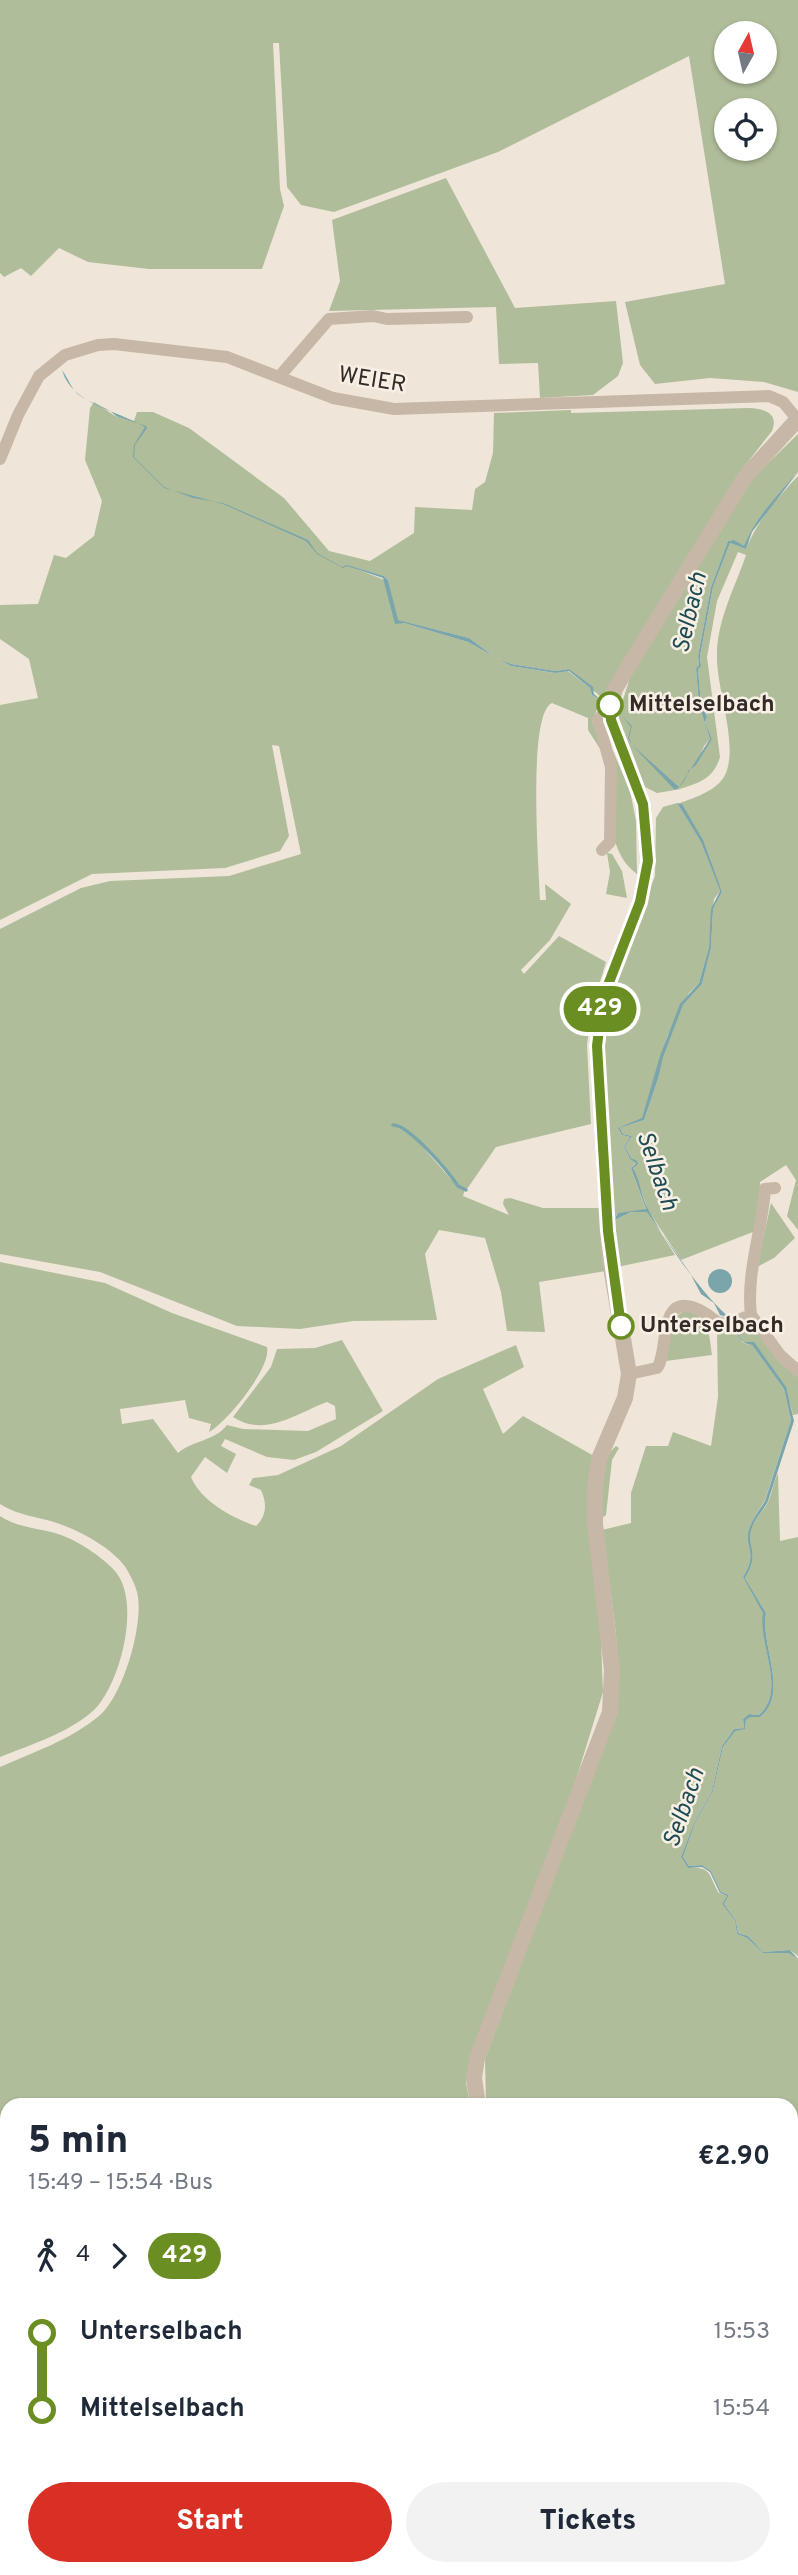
<!DOCTYPE html>
<meta charset="utf-8">
<style>
:root{--surface:#fff;--page:#f2f2f3;--text:#1f2937;--muted:#747a83;--accent:#d93025}
body{margin:0;font-family:Overpass,sans-serif;background:var(--page);color:var(--text);height:100vh;display:flex;flex-direction:column;font-size:26px;white-space:nowrap}
*{box-sizing:border-box;margin:0}
p{font-size:23px;color:var(--muted)}
.icon{flex:none;width:38px;height:38px;fill:none;stroke:currentColor;stroke-width:2;stroke-linecap:round;stroke-linejoin:round}
.map{position:relative;flex:1;overflow:hidden}
.details{position:absolute;left:0px;top:2098px;width:798px;height:478px;display:flex;flex-direction:column;background:var(--surface);border-radius:21px 21px 0 0;box-shadow:0 2px 5px #0004}
.details>*{flex:none}
.badge{padding:0 14px;border-radius:23px;font-size:24px;line-height:46px}
.needle{width:46px;rotate:8deg}
.fabs{position:absolute;left:714px;top:21px;display:grid;gap:14px}
.fabs a{display:grid;place-items:center;width:63px;height:63px;border-radius:50%;background:var(--surface);box-shadow:0 2px 5px #0004;font-size:35px}
.map>.badge{position:absolute;translate:-50% -50%;box-shadow:0 0 0 4px #fff}
.legs{display:flex;align-items:center;gap:10px;height:77px;padding:0 28px;font-size:23px}
.legs p{margin-inline-start:auto}
.headline{display:flex;align-items:center;justify-content:space-between;height:119px;padding:0 28px}
h1{font-size:38px;font-weight:800;line-height:52px}
.action{display:flex;gap:14px;margin-top:auto;padding:14px 28px}
.action a{flex:1;height:80px;border-radius:42px;background:var(--accent);color:#fff;font-size:28px;font-weight:800;line-height:80px;text-align:center}
.action a+a{background:var(--page);color:var(--text)}
ul{padding:0 28px;list-style:none}
li{display:flex;align-items:center;gap:24px;height:77px;font-size:26px}
li i{display:grid;place-items:center;width:10px;height:100%;margin:0 9px;background:currentColor}
li i::after{content:'';width:18px;height:18px;margin:-9px;border:5px solid;border-radius:50%;background:var(--surface)}
li p{margin-inline-start:auto}
li:first-child i{background:linear-gradient(#0000 50%,currentColor 0)}
li:last-child i{background:linear-gradient(currentColor 50%,#0000 0)}
.map>svg:first-child{display:block}
</style>
<div class="map">
<svg width="798" height="2575" viewBox="0 0 798 2575">
<rect width="100%" height="100%" fill="#efe6d9"/>
<!-- green -->
<g fill="#afbd9a" fill-rule="evenodd">
<path d="M0,0h798v392l-34,-10 -54,-4 -55,6 -15,-19 -15,-63 100,-18 -36,-228 -191,96 -164,60 -33,-7 -14,-18 -8,-144h-6l7,146 4,17 -22,63h-113l-61,-7 -29,-14 -28,28 -10,-8 -17,9 -4,-4zM726,33h39v39h-39zM726,110h39v39h-39z"/>
<polygon points="446,178 515,308 616,301 623,363 618,376 593,395 540,398 538,363 499,364 496,307 329,311 340,281 332,220"/>
<path d="M94,402l21,14 19,5 3,-9h16l36,16 95,70 45,53 41,10 44,-28 1,-26 57,3 3,-21 10,-7 8,-29 1,-40 77,-3v3l178,-5c16,1 30,5 23,23l-32,41 -138,226 -33,-29 -14,2 -44,-7 -15,-6 -27,-20 -72,-18 -9,-40 -4,-4 -35,-10 38,15 8,42h9l64,19 43,24 43,7 14,-2 22,17 2,7 9,5 -9,21 12,34 -16,-25v-12l-36,-15c-25,11 -13,165 -12,197h6l-1,-16 26,20 -21,36 -29,30 3,4 35,-38 47,26 -15,50 -4,33 4,79 -95,23 -29,42 -9,-4 -45,-51 -16,-10 -5,1 20,10 45,51 8,3 -2,7 46,19 -6,-11 1,-5 6,-1 33,10h56l7,63 -67,11 6,50 -38,-1 -6,-39 -16,-54 -46,-8 -14,24 12,66 -84,1 -53,8 -63,-3 -137,-54 -100,-18v-325l81,-41 29,-7 119,-5 72,-22 -22,-108 -7,-1 17,91 -9,15 -55,17 -133,6 -92,46v-215l38,-7 -9,-39 -29,-20v-34l38,-1 16,-49 12,3 28,-22 8,-35 -17,-41 5,-52z"/>
<path d="M798,434v38c-20,22 -43,46 -54,75l-10,-7 -6,1 -17,46 -13,69 1,9 -3,3 3,37 11,34 -6,7 -7,16 15,-23 -7,-17 2,-7 -6,-10 -3,-36 3,-4 -1,-9 13,-69 17,-44 16,6c11,-28 32,-52 52,-73v754l-11,-14 9,-36 -10,-15 -26,17 2,34 -4,14 -77,30 -33,-50 -15,-42 4,-6 -6,-4 -6,-11 7,-11 -9,-2 -3,-6 24,-8 14,-41 4,-22 21,-52 19,-21 9,-36 2,-39 9,-17 -24,-57 -18,-32c14,-5 38,-13 45,-28 14,-29 -8,-84 -8,-117 -1,-37 18,-70 29,-103l-8,-3 -21,49 -10,56 13,100c-7,23 -22,26 -43,33l-3,-4 1,4 -18,3 -12,-6 -27,-72 13,-40 120,-195z"/>
<path d="M604,730l26,61 6,30 1,53c-14,-10 -20,-24 -24,-40z"/>
<polygon points="677,803 701,842 720,891 714,899 709,947 699,983 689,993 667,1037 642,1119 618,1128 622,1135 630,1137 624,1147 630,1159 636,1162 631,1168 646,1210 618,1213 613,1219 603,1045 607,1015 615,982 655,876 656,818 663,807"/>
<polygon points="607,853 612,854 622,871 627,898 606,894 610,872"/>
<polygon points="771,1203 795,1238 774,1258 757,1267"/>
<polygon points="647,1211 675,1255 617,1267 613,1221 631,1212"/>
<path d="M0,1262l105,21 67,30 95,34c5,20 -40,75 -58,85l2,-8 -22,-6 -4,-18 -65,9 2,15 31,-5 25,34c15,-13 37,-12 49,-28l16,4 65,2 28,-12 -1,-13 -8,-4c-30,11 -62,36 -94,15l38,-50 6,-18 38,-1 27,-8 41,71 -67,41 -22,8 -27,-3 -42,-18 -4,7 15,8 -9,19 -22,-16 -14,20c10,24 41,41 65,49 11,-10 11,-23 5,-36l-12,-5 4,-7 25,-3 63,-29 97,-67 78,-34 8,22 -41,22 20,45 20,-18 71,40 9,236 -33,107 -99,256 -5,27 4,23h-463v40l-7,9v-387c34,-15 70,-27 99,-51 24,-19 46,-94 38,-124 -2,-8 -9,-22 -14,-28 -13,-16 -39,-31 -58,-38 -21,-9 -45,-9 -65,-22z"/>
<path d="M685,1310c24,6 24,23 27,45l-46,6 5,-41z"/>
<path d="M743,1322h7l48,53v39l-5,1c-6,-30 -22,-48 -39,-72l-10,-1 -5,-6 -2,-11z"/>
<path d="M734,1326c3,10 7,19 18,19l32,44 7,31 -26,80c-6,11 -12,17 -16,29 -6,18 10,23 -6,48l21,36c-6,32 23,77 -5,102l-10,-1 -6,5 1,9 -10,1 -12,17 -10,45 -18,32 -13,34 7,11c25,-2 20,8 31,25l8,3 -5,8 13,17 2,13 10,4 16,15h27l8,6v183l-7,3v-40h-305l-1,-46 131,-344c8,-60 -7,-125 -14,-185l29,-7v-30l15,-47h22l5,-14 38,14 7,-49 -1,-69z"/>
<path d="M616,1446l3,2 -7,12 -6,55 -4,3c-3,-21 -3,-58 14,-72z"/>
<path d="M778,1473l2,68 18,-4v419l-8,-6 -27,2 -15,-16 -10,-3 -2,-12 -12,-17 5,-9 -8,-3 -10,-21 -9,-6 -13,1 -6,-9 12,-34 18,-32 10,-44 12,-17 10,-1 1,-9 4,-4 10,1c30,-24 0,-71 6,-104l-21,-35c16,-25 1,-27 5,-47 3,-12 13,-19 17,-27 5,-10 6,-21 11,-31z"/>
<path d="M0,1516c17,12 41,12 61,19 17,6 40,21 53,35 28,29 7,112 -19,139 -24,23 -65,36 -95,48z"/>
<polygon points="798,2162 798,2250 791,2251 791,2165"/>
<polygon points="798,2257 798,2493 791,2467 791,2259"/>
<polygon points="7,2470 7,2569 419,2569 419,2575 0,2575 0,2481 3,2482"/>
<polygon points="791,2492 798,2518 798,2575 534,2575 536,2569 791,2569"/>
<rect x="444" y="2569" width="82" height="6"/>
</g>
<!-- water -->
<g fill="#7aa5ab">
<path d="M62,370c6,8 9,19 17,25 11,9 26,10 37,21l30,10 1,2 -12,17 -1,12 30,30 29,11 30,5 85,37 9,13 25,14 5,-2 37,11 4,4 10,40 71,18 27,20 15,6 44,7 14,-2 24,18 1,7 7,6 -9,-5 -2,-7 -21,-17 -14,2 -44,-7 -43,-24 -64,-19 -9,1 -12,-46 -36,-12 -4,2 -26,-14 -11,-13 -83,-37 -59,-16 -31,-31 1,-12 11,-18c-28,-17 -73,-22 -83,-57z"/>
<path d="M798,472l-46,60 -6,17 -16,-6 -17,44 -13,69 1,10 -3,3 3,36 6,11 -2,6 7,17 -16,26 -8,6c-1,7 -7,16 -13,19l-43,-45 -4,-7 3,-11 -9,-11 10,10 -3,12 3,7 47,42 31,-48 -11,-34 -3,-37 3,-3 -1,-9 13,-69 17,-46 6,-1 10,6c11,-28 34,-52 54,-74z"/>
<path d="M677,803l5,1 21,36 19,52 -9,17 -2,39 -9,36 -19,21 -20,52 -5,22 -14,41 -24,8 3,6 9,2 -7,11 6,11 6,3 1,3 -5,4c7,12 8,28 15,41 16,31 57,89 82,109l-10,-3 -6,-12 -13,-9 -11,-21 -43,-61h-16l-18,9 5,-8 28,-4 -15,-41 5,-5 -6,-4 -6,-12 6,-10 -8,-2 -4,-7 24,-10 18,-62 20,-52 19,-21 10,-36 2,-38 9,-18 -19,-49z"/>
<circle cx="720" cy="1281" r="12"/>
<path d="M737,1325l2,11 5,6h10l32,45 8,34 -26,80c-5,11 -13,16 -17,29 -5,18 10,23 -6,48l21,35c-6,33 24,80 -6,104h-10l-4,3 -1,9 -10,2 -12,16 -10,44 -18,32 -12,34 6,9 13,-1 9,6 10,21 8,3 -5,9 12,17 2,12 10,3 15,16 27,-2 8,9 -9,-6h-26l-16,-15 -10,-4 -2,-13 -13,-17 5,-8 -7,-3 -10,-21 -8,-5 -14,1 -7,-11 13,-34 18,-32 10,-45 12,-17 10,-1 -1,-9 6,-5 10,1c28,-25 -1,-70 4,-102l-20,-36c16,-25 0,-30 6,-48 4,-12 10,-18 16,-28l26,-81 -7,-31 -32,-44c-11,-1 -15,-9 -18,-19z"/>
</g>
<g fill="none" stroke-linecap="round" stroke-linejoin="round">
<!-- stream -->
<g stroke="#7aa5ab" stroke-width="3.5">
<path d="M393,1125c16,0 55,46 65,61l8,4"/>
<polyline points="791,2255 798,2253"/>
<polyline points="530,2575 531,2569"/>
</g>
<!-- minor -->
<g stroke="#c7b7a6" stroke-width="12">
<polyline points="279,377 329,319 373,316 387,319 467,317"/>
<polyline points="0,459 18,415 39,376 65,355 98,345 114,344 227,357 333,398 394,409 769,396 783,402 798,420"/>
<polyline points="602,850 610,842 611,767 598,720 610,705"/>
<polyline points="751,1315 780,1355 798,1371"/>
<path d="M629,1374l28,-6c12,-16 1,-71 35,-61 32,11 15,26 59,8 -5,-43 11,-84 14,-126l10,-1"/>
<polyline points="791,2162 798,2159"/>
<polyline points="0,2318 7,2307"/>
</g>
<!-- tertiary -->
<g stroke="#c7b7a6" stroke-width="16">
<polyline points="478,2105 474,2078 477,2058 610,1712 612,1670 595,1524 595,1487 599,1459 625,1398 629,1374 610,1261 597,1046 603,998 640,903 648,861 643,804 611,720 610,705 615,689 636,654 745,477 798,419"/>
<polyline points="432,2569 432,2575"/>
</g>
</g>
<g fill="none" stroke-linecap="round" stroke-linejoin="round">
<!-- line-1 casing -->
<g stroke="#fff" stroke-width="16">
<polyline id="line-1" points="610,705 611,720 643,804 648,861 640,902 603,998 597,1046 608,1231 621,1326"/>
</g>
<!-- line-1 -->
<use href="#line-1" stroke="#6b8e23" stroke-width="10"/>
</g>
<!-- markers -->
<g fill="#fff" stroke="#6b8e23" stroke-width="3.5">
<circle cx="610" cy="705" r="12"/>
<circle cx="621" cy="1326" r="12"/>
</g>
<g text-anchor="middle" dominant-baseline="central" stroke-width="5" stroke-linejoin="round" paint-order="stroke">
<!-- street labels -->
<g font-size="23" fill="#332b27" stroke="#f8f0e5">
<text transform="translate(372 381) rotate(9)">WEIER</text>
</g>
<!-- stop labels -->
<g font-size="23" font-weight="bold" fill="#332b27" stroke="#f8f0e5" text-anchor="start">
<text x="629" y="705">Mittelselbach</text>
<text x="640" y="1326">Unterselbach</text>
</g>
<!-- water labels -->
<g font-size="24" font-style="italic" fill="#1f4b52" stroke="#f8f0e5">
<text transform="translate(691 613) rotate(-77)">Selbach</text>
<text transform="translate(656 1171) rotate(71)">Selbach</text>
<text transform="translate(685 1808) rotate(-71)">Selbach</text>
</g>
</g>
</svg>
<div class="fabs">
<a><svg class="needle" viewBox="-14 -14 28 28"><path d="M0-13l5 13h-10z" fill="#e53935"/><path d="M0 13l5-13h-10z" fill="#747a83"/></svg></a>
<a><svg class="icon" aria-label="locate" viewBox="0 0 24 24"><circle cx="12" cy="12" r="6"/><path d="M12 2v4M12 18v4M2 12h4M18 12h4"/></svg></a>
</div>
<b class="badge" style="left:600px;top:1009px;background:#6b8e23;color:#fff">429</b>
<section class="details">
<div class="headline"><div><h1>5 min</h1><p>15:49 – 15:54 · Bus</p></div><b>€2.90</b></div>
<div class="legs"><svg class="icon" aria-label="walk" viewBox="0 0 24 24"><circle cx="13" cy="4" r="2"/><path d="M13 8l-2 6 4 7M11 14l-3 7M7 12l3-4h3l4 4"/></svg>4<svg class="icon" aria-label="forward" viewBox="0 0 24 24"><path d="M9 5l7 7-7 7"/></svg><b class="badge" style="background:#6b8e23;color:#fff">429</b></div>
<ul>
<li><i style="color:#6b8e23"></i><b>Unterselbach</b><p>15:53</p></li>
<li><i style="color:#6b8e23"></i><b>Mittelselbach</b><p>15:54</p></li>
</ul>
<div class="action"><a>Start</a><a>Tickets</a></div>
</section>
</div>
